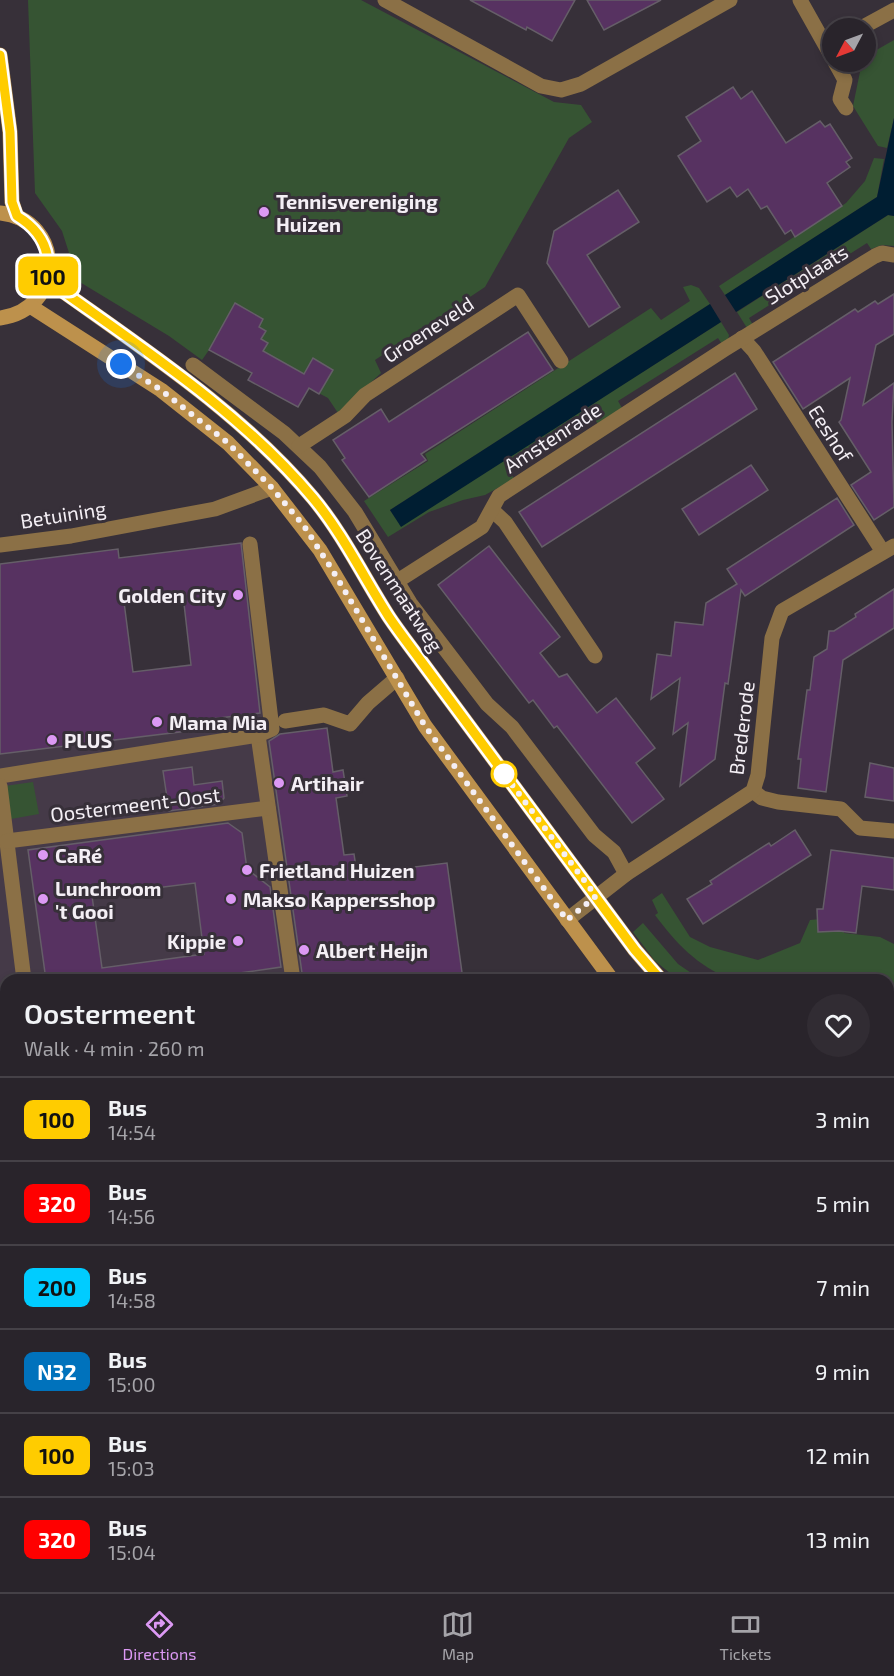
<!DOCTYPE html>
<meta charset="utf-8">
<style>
:root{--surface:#29242b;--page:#312c33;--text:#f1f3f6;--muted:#a5a4a9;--line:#454147;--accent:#dc99f4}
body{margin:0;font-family:"Exo 2",sans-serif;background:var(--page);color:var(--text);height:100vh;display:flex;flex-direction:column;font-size:22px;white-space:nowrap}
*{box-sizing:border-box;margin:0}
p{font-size:20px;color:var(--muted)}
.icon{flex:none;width:33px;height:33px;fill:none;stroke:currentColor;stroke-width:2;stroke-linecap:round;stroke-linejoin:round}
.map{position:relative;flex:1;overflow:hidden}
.sheet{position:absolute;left:0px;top:974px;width:894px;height:620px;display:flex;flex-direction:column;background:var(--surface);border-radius:18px 18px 0 0;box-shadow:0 3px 9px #0003,0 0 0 2px var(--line)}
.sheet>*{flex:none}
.badge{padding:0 12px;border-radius:9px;font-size:21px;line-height:39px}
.needle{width:39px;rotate:229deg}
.controls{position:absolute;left:822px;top:18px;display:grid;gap:12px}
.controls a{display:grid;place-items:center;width:54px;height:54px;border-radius:50%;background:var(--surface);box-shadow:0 3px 9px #0003,0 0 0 2px var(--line);font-size:30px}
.you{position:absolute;width:30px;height:30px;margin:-15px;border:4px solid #fff;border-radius:50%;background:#1a73e8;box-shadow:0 0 0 9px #1a73e833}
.map>.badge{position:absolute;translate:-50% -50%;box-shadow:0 0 0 3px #fff}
.round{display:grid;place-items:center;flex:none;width:63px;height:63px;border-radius:32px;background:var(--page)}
.headline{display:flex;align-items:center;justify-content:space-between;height:102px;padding:0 24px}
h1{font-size:28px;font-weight:600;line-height:45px}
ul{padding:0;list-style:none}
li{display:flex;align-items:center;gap:18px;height:84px;padding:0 24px;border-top:2px solid var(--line)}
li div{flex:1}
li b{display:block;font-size:22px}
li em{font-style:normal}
li .badge{min-width:66px;font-weight:700;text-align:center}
.tabs{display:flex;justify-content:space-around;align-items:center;height:84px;border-top:2px solid var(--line);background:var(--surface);font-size:16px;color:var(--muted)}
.tabs a{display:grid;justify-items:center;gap:3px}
.tabs .on{color:var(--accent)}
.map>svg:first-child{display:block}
</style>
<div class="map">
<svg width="894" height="1592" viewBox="0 0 894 1592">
<rect width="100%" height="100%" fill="#373039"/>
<!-- built -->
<g fill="#453a48">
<polygon points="243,542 268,736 327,728 333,771 343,770 347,796 336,798 344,855 354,854 357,874 447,863 463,979 6,980 6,1086 0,1087 0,564 117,550 134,682 154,681 153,669 192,664 183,595 156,598 195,548"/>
<polygon points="6,1253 6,1587 233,1587 234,1591 0,1592 0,1254"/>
</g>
<!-- green -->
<g fill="#365433">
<polygon points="28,0 361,0 554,102 581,105 592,122 569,138 485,287 375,360 381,373 338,413 328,398 309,388 298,407 248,380 255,375 209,350 202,360 169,336 78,281 62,231 35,193"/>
<polygon points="894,40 894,118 887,148 878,146 853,106 862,62 866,62 866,56"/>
<polygon points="874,158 884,159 877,197 725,295 719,286 846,203 865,181"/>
<polygon points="888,215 894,216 894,246 882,245 871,249 867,243 749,318 753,325 747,328 737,312"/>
<polygon points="691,285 699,288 710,304 390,510 401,526 721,322 729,335 728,340 722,344 718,338 618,401 622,408 598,424 593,417 510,471 514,479 485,495 463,500 429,512 388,537 364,501 428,461 425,454 651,308 661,320 690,301 683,287"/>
<polygon points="33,782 39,814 11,819 5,786"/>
<path d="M662,893l28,44 20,10 48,13 42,-17 10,-23 33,-3 1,16 36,4 14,7v111l-6,-4v-71l-157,-1c-34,-13 -55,-36 -76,-64l3,-2 -6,-13z"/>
<polygon points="643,923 678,964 700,979 678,979 670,973 655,961 633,932"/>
<polygon points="894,1374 894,1521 888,1517 888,1375"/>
<polygon points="279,1587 358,1587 356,1592 279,1592"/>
<polygon points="668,1587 866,1587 869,1592 665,1592"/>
</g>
<!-- water -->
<g fill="#001e32">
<polygon points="894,118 894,216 888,215 736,312 725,295 877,197"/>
<polygon points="710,304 721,322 401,527 390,510"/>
<polygon points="888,1517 894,1521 894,1592 869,1592 866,1587 888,1587"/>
<polygon points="620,1587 668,1587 665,1592 618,1592"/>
</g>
<!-- building -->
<g fill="#573261" stroke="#655e68" stroke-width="1.5" fill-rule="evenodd">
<polygon points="470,0 575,0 552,41 527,27 526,30"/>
<polygon points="587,0 661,0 604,30"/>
<polygon points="733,87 741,99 752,91 786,143 820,121 825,127 830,124 852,158 846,162 850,167 827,183 842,206 795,237 791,230 785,234 767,206 761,209 748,189 737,197 730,187 707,202 678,156 701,141 686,117"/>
<polygon points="618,190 639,222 587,255 620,307 589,327 547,263 554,231"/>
<polygon points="894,294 894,334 876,345 863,405 894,383 892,422 894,507 874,520 851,485 871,472 839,422 841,420 850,378 803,409 773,362 855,309 858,312 875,301 878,304"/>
<polygon points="235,303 263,319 259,327 266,331 261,339 268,343 263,351 304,374 313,358 333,370 319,394 309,388 298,407 248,380 252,373 209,350"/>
<polygon points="528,332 553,370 421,454 426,460 369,497 342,460 345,458 333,440 381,409 389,422"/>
<polygon points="735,373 757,409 542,547 519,512"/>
<polygon points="751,465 768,490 699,535 682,509"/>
<polygon points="837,498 854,525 745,596 741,590 728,684 725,683 715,759 680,786 688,723 673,734 680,678 651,699 657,654 671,656 675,622 703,625 706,603 737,584 727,569"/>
<path d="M241,543l19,170 -57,7 1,9 -204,25v-190l118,-15 1,9zM183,595l8,70 -58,7 -9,-70z"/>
<polygon points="489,546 560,637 540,653 559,677 567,674 597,713 616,698 655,748 636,763 664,799 632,823 557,726 554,728 533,700 529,703 438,585"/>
<polygon points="894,589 894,628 843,660 826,792 798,788 801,759 798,759 807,690 810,690 814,657 827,649 829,631 834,631 856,617 855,614"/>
<polygon points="327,728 333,772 343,770 347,796 336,798 344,855 354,854 357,874 447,863 463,980 303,980 269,741 280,734"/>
<polygon points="870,763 894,768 894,801 865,797"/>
<polygon points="192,767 194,785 222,781 224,798 219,804 169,811 163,771"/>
<path d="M228,823l14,10 5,36 23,18 11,80 -41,6 1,7h-195l-18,-130zM195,883l9,71 -102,14 -10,-72z"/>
<polygon points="795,830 811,855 703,924 687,899 712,884 710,881 733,866 769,843 771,846"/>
<polygon points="831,850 894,858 894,890 862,886 856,933 839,931 818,932 817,909 823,909"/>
</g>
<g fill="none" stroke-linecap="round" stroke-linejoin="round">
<!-- street -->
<g stroke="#8b7046" stroke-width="15">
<polyline points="385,0 541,86 561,90 581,84 730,0"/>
<polyline points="800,0 832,57"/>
<polyline points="861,28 894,10"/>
<polyline points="835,62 845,80 840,99 846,108"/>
<polyline points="742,338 754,351 883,552"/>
<polyline points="193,365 284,433 320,467 355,512 410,603 487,704 512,727 594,835 614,852 626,874"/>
<polyline points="299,446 345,416 365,395 518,295 561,361"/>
<polyline points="492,510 505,522 595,656"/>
<polyline points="0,545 71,536 215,509 272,488"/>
<polyline points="396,582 482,527 499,496 725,349 875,256 882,253 894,255"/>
<polyline points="285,721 324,715 350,724 368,703 397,678"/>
<polyline points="258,735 293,980"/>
<polyline points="0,776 258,735 272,729 250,544"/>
<polyline points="0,786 24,980"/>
<polyline points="753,791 762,798 778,802 841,809 860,828 894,831"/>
<polyline points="7,841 268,808"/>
<polyline points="567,920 626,874 753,791 758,775 772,638 782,611 894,546"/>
<polyline points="0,1025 6,1024"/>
<polyline points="0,1224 6,1223"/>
<polyline points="266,1587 267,1592"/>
<polyline points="457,1592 459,1587"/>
</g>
<!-- secondary -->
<g stroke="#bd914c" stroke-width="15">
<polyline points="0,55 10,132 12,202 17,217"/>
<path d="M0,213c65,6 65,97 0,105"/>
<path d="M47,280c93,67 192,130 266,218 30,36 51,80 76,119 10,15 21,29 32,44l214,289 26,30"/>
<polyline points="30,306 161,390 228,443 272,488 320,550 425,726 612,980"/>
<polyline points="888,1105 894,1113"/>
<polyline points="888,1224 894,1252"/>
<polyline points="888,1320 894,1319"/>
<polyline points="888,1362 894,1362"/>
<polyline points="526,1592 527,1587"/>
<polyline points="564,1592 566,1587"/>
</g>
</g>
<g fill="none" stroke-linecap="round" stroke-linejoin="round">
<!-- line casing -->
<g stroke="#fff" stroke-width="14">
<path id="line" d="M0,55l10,77 2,70 5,14c25,15 35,36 30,64 93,67 192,130 266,218 30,36 51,80 76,119 10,15 21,29 32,44l214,289 26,30"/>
</g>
<!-- line -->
<use href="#line" stroke="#fc0" stroke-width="9"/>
<!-- walk -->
<polyline stroke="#f4eff5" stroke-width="6" stroke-dasharray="0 10.8" points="121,364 161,390 228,443 272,488 304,526 333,571 425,726 567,920 596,896 504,774"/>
</g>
<!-- markers -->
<g fill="#dc99f4" stroke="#373039" stroke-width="2">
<circle cx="264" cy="212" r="6"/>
<circle cx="238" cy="595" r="6"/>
<circle cx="157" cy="722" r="6"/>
<circle cx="52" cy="740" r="6"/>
<circle cx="279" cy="783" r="6"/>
<circle cx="43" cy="855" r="6"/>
<circle cx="247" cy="870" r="6"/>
<circle cx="43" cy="899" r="6"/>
<circle cx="231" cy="899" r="6"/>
<circle cx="238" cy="941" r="6"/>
<circle cx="304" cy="950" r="6"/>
</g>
<circle fill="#fff" stroke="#fc0" stroke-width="3" cx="504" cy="774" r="12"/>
<g text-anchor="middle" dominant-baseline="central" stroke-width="6" stroke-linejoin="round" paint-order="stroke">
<!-- poi labels -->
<g font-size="20" font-weight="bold" fill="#f4eff5" stroke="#373039" text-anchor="start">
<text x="276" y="201">Tennisvereniging<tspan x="276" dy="23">Huizen</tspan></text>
<text x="226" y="595" text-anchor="end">Golden City</text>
<text x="169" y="722">Mama Mia</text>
<text x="64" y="740">PLUS</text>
<text x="291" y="783">Artihair</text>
<text x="55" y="855">CaRé</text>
<text x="259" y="870">Frietland Huizen</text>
<text x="55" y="888">Lunchroom<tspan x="55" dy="23">'t Gooi</tspan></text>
<text x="243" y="899">Makso Kappersshop</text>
<text x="226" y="941" text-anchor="end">Kippie</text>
<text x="316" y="950">Albert Heijn</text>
</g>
<!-- street labels -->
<g font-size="20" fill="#f4eff5" stroke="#373039">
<text transform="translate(806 274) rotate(-32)">Slotplaats</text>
<text transform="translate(428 329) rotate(-33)">Groeneveld</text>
<text transform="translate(831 433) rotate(57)">Eeshof</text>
<text transform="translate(552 437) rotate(-33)">Amstenrade</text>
<text transform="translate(63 514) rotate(-9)">Betuining</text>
<text transform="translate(400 590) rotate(57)">Bovenmaatweg</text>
<text transform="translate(741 728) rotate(-83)">Brederode</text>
<text transform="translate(135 804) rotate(-7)">Oostermeent-Oost</text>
</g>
</g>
</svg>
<div class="controls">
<a><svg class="needle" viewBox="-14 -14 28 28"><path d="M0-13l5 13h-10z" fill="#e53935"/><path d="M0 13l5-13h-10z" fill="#a5a4a9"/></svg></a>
</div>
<div class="you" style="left:121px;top:364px"></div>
<b class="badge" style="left:48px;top:276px;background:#fc0;color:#111">100</b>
<section class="sheet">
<div class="headline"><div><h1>Oostermeent</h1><p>Walk · 4 min · 260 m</p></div><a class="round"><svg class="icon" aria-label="heart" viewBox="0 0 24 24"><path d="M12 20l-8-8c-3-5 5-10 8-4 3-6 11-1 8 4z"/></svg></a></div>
<ul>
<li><span class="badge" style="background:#fc0;color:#111">100</span><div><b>Bus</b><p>14:54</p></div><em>3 min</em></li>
<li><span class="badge" style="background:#f00;color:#fff">320</span><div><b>Bus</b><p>14:56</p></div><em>5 min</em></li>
<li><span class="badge" style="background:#0cf;color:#111">200</span><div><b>Bus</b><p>14:58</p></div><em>7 min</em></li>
<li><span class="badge" style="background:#0072bc;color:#fff">N32</span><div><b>Bus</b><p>15:00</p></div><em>9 min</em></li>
<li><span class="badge" style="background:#fc0;color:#111">100</span><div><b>Bus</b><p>15:03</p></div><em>12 min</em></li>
<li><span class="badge" style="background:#f00;color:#fff">320</span><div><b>Bus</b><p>15:04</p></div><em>13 min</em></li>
</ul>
</section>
</div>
<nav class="tabs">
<a class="on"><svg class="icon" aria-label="directions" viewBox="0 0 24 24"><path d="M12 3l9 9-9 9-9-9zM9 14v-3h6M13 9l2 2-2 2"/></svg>Directions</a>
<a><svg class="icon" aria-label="map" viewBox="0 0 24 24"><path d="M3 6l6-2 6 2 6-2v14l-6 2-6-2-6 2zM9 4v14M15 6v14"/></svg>Map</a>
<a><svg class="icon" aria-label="tickets" viewBox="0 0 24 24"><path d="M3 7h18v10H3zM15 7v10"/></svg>Tickets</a>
</nav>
